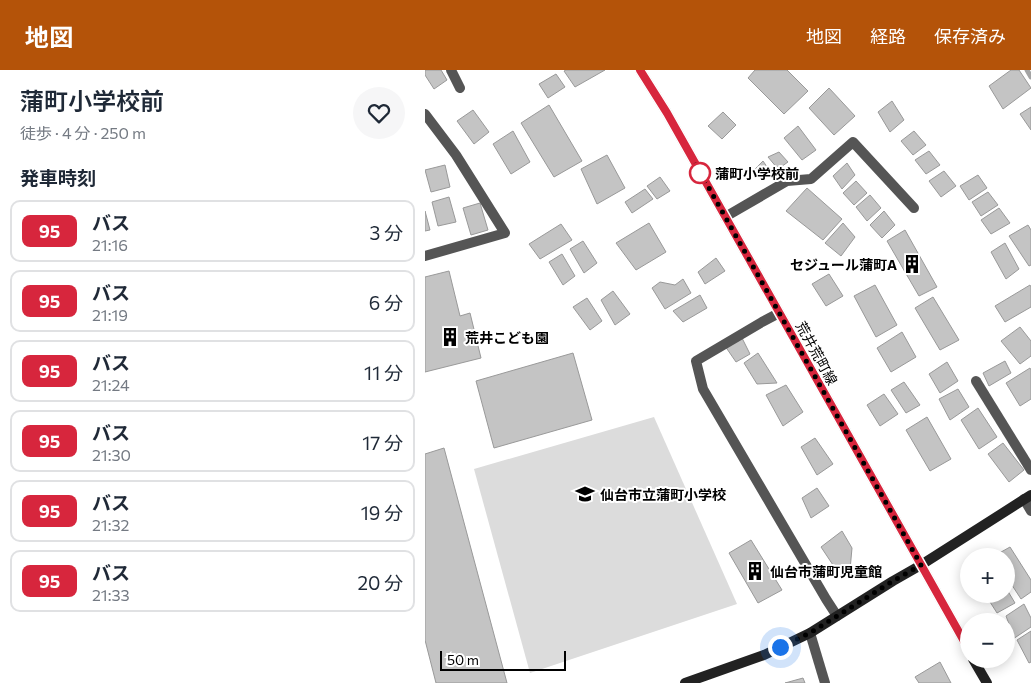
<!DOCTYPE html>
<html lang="ja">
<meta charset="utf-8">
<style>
:root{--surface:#fff;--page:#f6f6f7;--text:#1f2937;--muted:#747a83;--line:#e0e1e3;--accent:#b45309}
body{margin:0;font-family:Commissioner,"Noto Sans JP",sans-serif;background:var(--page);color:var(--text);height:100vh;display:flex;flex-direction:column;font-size:19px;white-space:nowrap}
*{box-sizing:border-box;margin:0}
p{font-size:16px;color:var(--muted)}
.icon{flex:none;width:28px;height:28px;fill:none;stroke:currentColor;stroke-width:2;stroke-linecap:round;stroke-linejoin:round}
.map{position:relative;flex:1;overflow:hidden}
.details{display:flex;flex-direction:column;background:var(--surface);width:425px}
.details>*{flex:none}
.badge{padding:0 10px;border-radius:8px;font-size:18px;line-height:32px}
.buttons{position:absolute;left:535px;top:478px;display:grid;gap:10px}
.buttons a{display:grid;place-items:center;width:55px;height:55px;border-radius:50%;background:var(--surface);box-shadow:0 2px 12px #0003;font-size:25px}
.scale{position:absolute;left:15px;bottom:12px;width:126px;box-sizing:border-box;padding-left:5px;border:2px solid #000;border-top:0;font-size:14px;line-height:18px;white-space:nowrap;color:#000;-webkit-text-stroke:4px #fff;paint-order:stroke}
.you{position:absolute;width:25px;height:25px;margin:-12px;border:4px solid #fff;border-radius:50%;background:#1a73e8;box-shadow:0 0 0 8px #1a73e833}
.map>.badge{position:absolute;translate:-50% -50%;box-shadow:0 0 0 2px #fff}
h2{padding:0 20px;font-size:19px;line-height:45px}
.round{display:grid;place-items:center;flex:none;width:52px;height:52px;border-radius:26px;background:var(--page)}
.overview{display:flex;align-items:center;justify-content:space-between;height:85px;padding:0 20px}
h1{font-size:24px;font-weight:600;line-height:38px}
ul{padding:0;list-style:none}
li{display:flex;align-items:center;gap:15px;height:62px;margin:0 10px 8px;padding:0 10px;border:2px solid var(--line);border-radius:10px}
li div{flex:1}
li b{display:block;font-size:19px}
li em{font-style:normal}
li .badge{min-width:55px;font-weight:700;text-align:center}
header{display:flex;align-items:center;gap:30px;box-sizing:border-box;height:70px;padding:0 25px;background:var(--accent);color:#fff}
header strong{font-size:24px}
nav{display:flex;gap:28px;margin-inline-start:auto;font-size:18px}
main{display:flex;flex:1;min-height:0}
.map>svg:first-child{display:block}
</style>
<header>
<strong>地図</strong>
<nav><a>地図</a><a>経路</a><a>保存済み</a></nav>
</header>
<main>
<section class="details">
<div class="overview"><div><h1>蒲町小学校前</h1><p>徒歩 · 4 分 · 250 m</p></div><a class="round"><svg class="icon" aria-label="heart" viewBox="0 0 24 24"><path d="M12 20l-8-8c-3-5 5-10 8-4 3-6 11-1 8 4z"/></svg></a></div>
<h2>発車時刻</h2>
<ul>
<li><span class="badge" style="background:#d7263d;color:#fff">95</span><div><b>バス</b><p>21:16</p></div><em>3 分</em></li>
<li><span class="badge" style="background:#d7263d;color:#fff">95</span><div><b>バス</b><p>21:19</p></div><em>6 分</em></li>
<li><span class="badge" style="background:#d7263d;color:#fff">95</span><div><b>バス</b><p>21:24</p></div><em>11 分</em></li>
<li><span class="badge" style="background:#d7263d;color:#fff">95</span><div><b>バス</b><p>21:30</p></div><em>17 分</em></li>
<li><span class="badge" style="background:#d7263d;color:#fff">95</span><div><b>バス</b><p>21:32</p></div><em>19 分</em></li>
<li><span class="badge" style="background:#d7263d;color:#fff">95</span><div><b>バス</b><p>21:33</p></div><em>20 分</em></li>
</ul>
</section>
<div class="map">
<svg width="606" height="613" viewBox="0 0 606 613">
<rect width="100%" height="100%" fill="#fff"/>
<!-- pitch -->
<polygon fill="#dcdcdc" points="229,347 312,534 105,603 49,399"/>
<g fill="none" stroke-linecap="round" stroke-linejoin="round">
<!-- stream -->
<polyline stroke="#a3a3a3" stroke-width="5" points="602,0 606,7"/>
</g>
<!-- building -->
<g fill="#c4c4c4" stroke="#999">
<polygon points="0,0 16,0 22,10 9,19 0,5"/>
<polygon points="141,0 180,0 150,17 139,1"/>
<polygon points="330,0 362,0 383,21 359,44 323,8"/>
<polygon points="586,0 594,0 606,18 578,39 564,16"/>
<polygon points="131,4 140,17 123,28 114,14"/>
<polygon points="404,18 430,46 409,65 384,38"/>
<polygon points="467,31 479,50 465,62 453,42"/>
<polygon points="124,35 157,91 129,107 96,53"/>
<polygon points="606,37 606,60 595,44"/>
<polygon points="48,40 64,62 49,74 32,51"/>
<polygon points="298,42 311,55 297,69 283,56"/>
<polygon points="373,56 391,80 377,90 359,68"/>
<polygon points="88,61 105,92 86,104 68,74"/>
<polygon points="489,61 501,75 488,85 476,71"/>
<polygon points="504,81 515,95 501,104 490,90"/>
<polygon points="354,82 363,92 353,99 343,87"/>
<polygon points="182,85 200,118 172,134 156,99"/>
<polygon points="338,91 347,104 339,110 330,99"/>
<polygon points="422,93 430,105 417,119 408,106"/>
<polygon points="20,95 25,117 6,122 0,100"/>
<polygon points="519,101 531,116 516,127 504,111"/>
<polygon points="553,105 562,118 544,130 535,116"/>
<polygon points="235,107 245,121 232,129 222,116"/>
<polygon points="431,111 442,123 429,135 418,123"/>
<polygon points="382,118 417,149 398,170 361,141"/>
<polygon points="220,119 228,129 207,143 200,132"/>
<polygon points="563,122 573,135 556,146 547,132"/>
<polygon points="445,125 456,138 442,151 431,137"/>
<polygon points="24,127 31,152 13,156 7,132"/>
<polygon points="55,133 63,160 46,165 38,138"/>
<polygon points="574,138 585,153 566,164 556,150"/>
<polygon points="0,141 5,160 0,161"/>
<polygon points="459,141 470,155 457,168 445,155"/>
<polygon points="224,153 241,182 211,200 191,173"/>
<polygon points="418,153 430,167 416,186 400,173"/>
<polygon points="136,154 147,170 115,189 104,174"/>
<polygon points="603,155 606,160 606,195 604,196 584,166"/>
<polygon points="480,160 512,217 494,226 462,171"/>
<polygon points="158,171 172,193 159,203 145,179"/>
<polygon points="580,173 594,199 581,209 566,182"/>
<polygon points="137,184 150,206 138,215 124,192"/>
<polygon points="291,188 300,201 280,214 273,202"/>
<polygon points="24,201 35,246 45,243 56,288 0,302 0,207"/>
<polygon points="404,204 418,226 401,236 387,214"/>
<polygon points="258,209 266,223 240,239 227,218 235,212 250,215"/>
<polygon points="450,215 472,255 451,267 429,226"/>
<polygon points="605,215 606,217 606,237 580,252 570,236"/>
<polygon points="188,221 205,244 190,255 176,230"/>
<polygon points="275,225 282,238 258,252 248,241"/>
<polygon points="508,227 534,270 515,280 490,238"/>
<polygon points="162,228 177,251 165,260 148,237"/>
<polygon points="595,257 606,271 606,286 595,294 576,271"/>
<polygon points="477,262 491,287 466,302 452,278"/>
<polygon points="316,266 325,284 311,292 300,276"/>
<polygon points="148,283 167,350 69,378 51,311"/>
<polygon points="333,283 352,313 332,314 319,293"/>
<polygon points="580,291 586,303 564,316 558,303"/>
<polygon points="522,292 533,311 515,323 504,304"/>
<polygon points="605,298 606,300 606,329 595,336 581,313"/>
<polygon points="479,312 495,335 481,343 466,320"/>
<polygon points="361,315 378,342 358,356 341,325"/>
<polygon points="533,319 544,337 525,350 514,329"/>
<polygon points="459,324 473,344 455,356 442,335"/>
<polygon points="553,338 572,367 554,379 536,350"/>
<polygon points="502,347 526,389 505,401 481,360"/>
<polygon points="390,368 408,394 392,405 376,377"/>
<polygon points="578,373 599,400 584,412 563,384"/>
<polygon points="19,378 82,613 11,613 0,570 0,384"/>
<polygon points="392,418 404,436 386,448 377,428"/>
<polygon points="417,461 427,478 425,500 416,507 396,477"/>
<polygon points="326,470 357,520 333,533 304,483"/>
<polygon points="585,477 606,510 606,522 596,529 581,506 581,486 569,486"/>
<polygon points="581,518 590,533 572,543 560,524 581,524"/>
<polygon points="599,534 606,548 606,557 585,571 581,566 581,556 584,554 581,546"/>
<polygon points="606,561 606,592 604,593 592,570"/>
<polygon points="515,592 526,613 494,613 490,607"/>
<polygon points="378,608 380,613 360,613"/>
</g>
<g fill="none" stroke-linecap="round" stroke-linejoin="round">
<!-- street -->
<g stroke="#555" stroke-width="10">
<polyline points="26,0 35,18"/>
<polyline points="0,44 31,85 80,163 0,186"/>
<polyline points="300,147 362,111 386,109 428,72 489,138"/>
<polyline points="354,243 337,252 271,291 278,319 401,529 412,546"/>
<polyline points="551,311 606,400"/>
<polyline points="599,429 606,441"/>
<polyline points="385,563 400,613"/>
</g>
<!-- secondary -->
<g stroke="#222" stroke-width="10">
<polyline points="215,0 242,43 544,580"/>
<polyline points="548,589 562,613"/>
<polyline points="260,613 339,585 385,563 468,511 496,495 606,425"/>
</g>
</g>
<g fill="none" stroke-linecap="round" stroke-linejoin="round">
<!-- line casing -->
<g stroke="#fff" stroke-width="11">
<polyline id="line" points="215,0 242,43 544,580"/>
</g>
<!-- line -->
<use href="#line" stroke="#d7263d" stroke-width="8"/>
<!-- walk -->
<polyline stroke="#000" stroke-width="5" stroke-dasharray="0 9" points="275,103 271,95 496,495 468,511 385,563 355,577"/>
</g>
<!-- icons -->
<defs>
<g id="building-bare" transform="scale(1.5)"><path d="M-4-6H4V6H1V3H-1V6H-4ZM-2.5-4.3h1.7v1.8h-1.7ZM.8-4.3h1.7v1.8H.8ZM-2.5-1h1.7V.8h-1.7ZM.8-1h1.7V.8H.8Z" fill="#000" stroke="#fff" stroke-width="2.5" paint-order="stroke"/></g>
<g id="school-bare" transform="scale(1.5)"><path d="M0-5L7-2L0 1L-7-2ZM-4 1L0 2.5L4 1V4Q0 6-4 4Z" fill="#000" stroke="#fff" stroke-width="2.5" paint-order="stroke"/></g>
</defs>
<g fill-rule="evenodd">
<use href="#building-bare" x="487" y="194"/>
<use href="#building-bare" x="25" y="267"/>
<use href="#school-bare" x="160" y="424"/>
<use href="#building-bare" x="330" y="501"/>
</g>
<!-- markers -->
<circle fill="#fff" stroke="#d7263d" stroke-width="2.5" cx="275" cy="103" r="10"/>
<g text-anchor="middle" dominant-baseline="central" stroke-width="4" stroke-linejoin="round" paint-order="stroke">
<!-- stop labels -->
<g font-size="14" font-weight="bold" fill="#000" stroke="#fff" text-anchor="start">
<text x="290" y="103">蒲町小学校前</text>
</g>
<!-- poi labels -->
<g font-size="14" font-weight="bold" fill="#000" stroke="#fff" text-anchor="start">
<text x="472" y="194" text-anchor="end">セジュール蒲町A</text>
<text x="40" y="267">荒井こども園</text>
<text x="175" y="424">仙台市立蒲町小学校</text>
<text x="345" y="501">仙台市蒲町児童館</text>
</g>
<!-- street labels -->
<g font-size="14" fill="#000" stroke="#fff">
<text transform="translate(392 283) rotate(61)">荒井荒町線</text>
</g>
</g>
</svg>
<div class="buttons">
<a>+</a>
<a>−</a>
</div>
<div class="scale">50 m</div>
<div class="you" style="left:355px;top:577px"></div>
</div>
</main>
